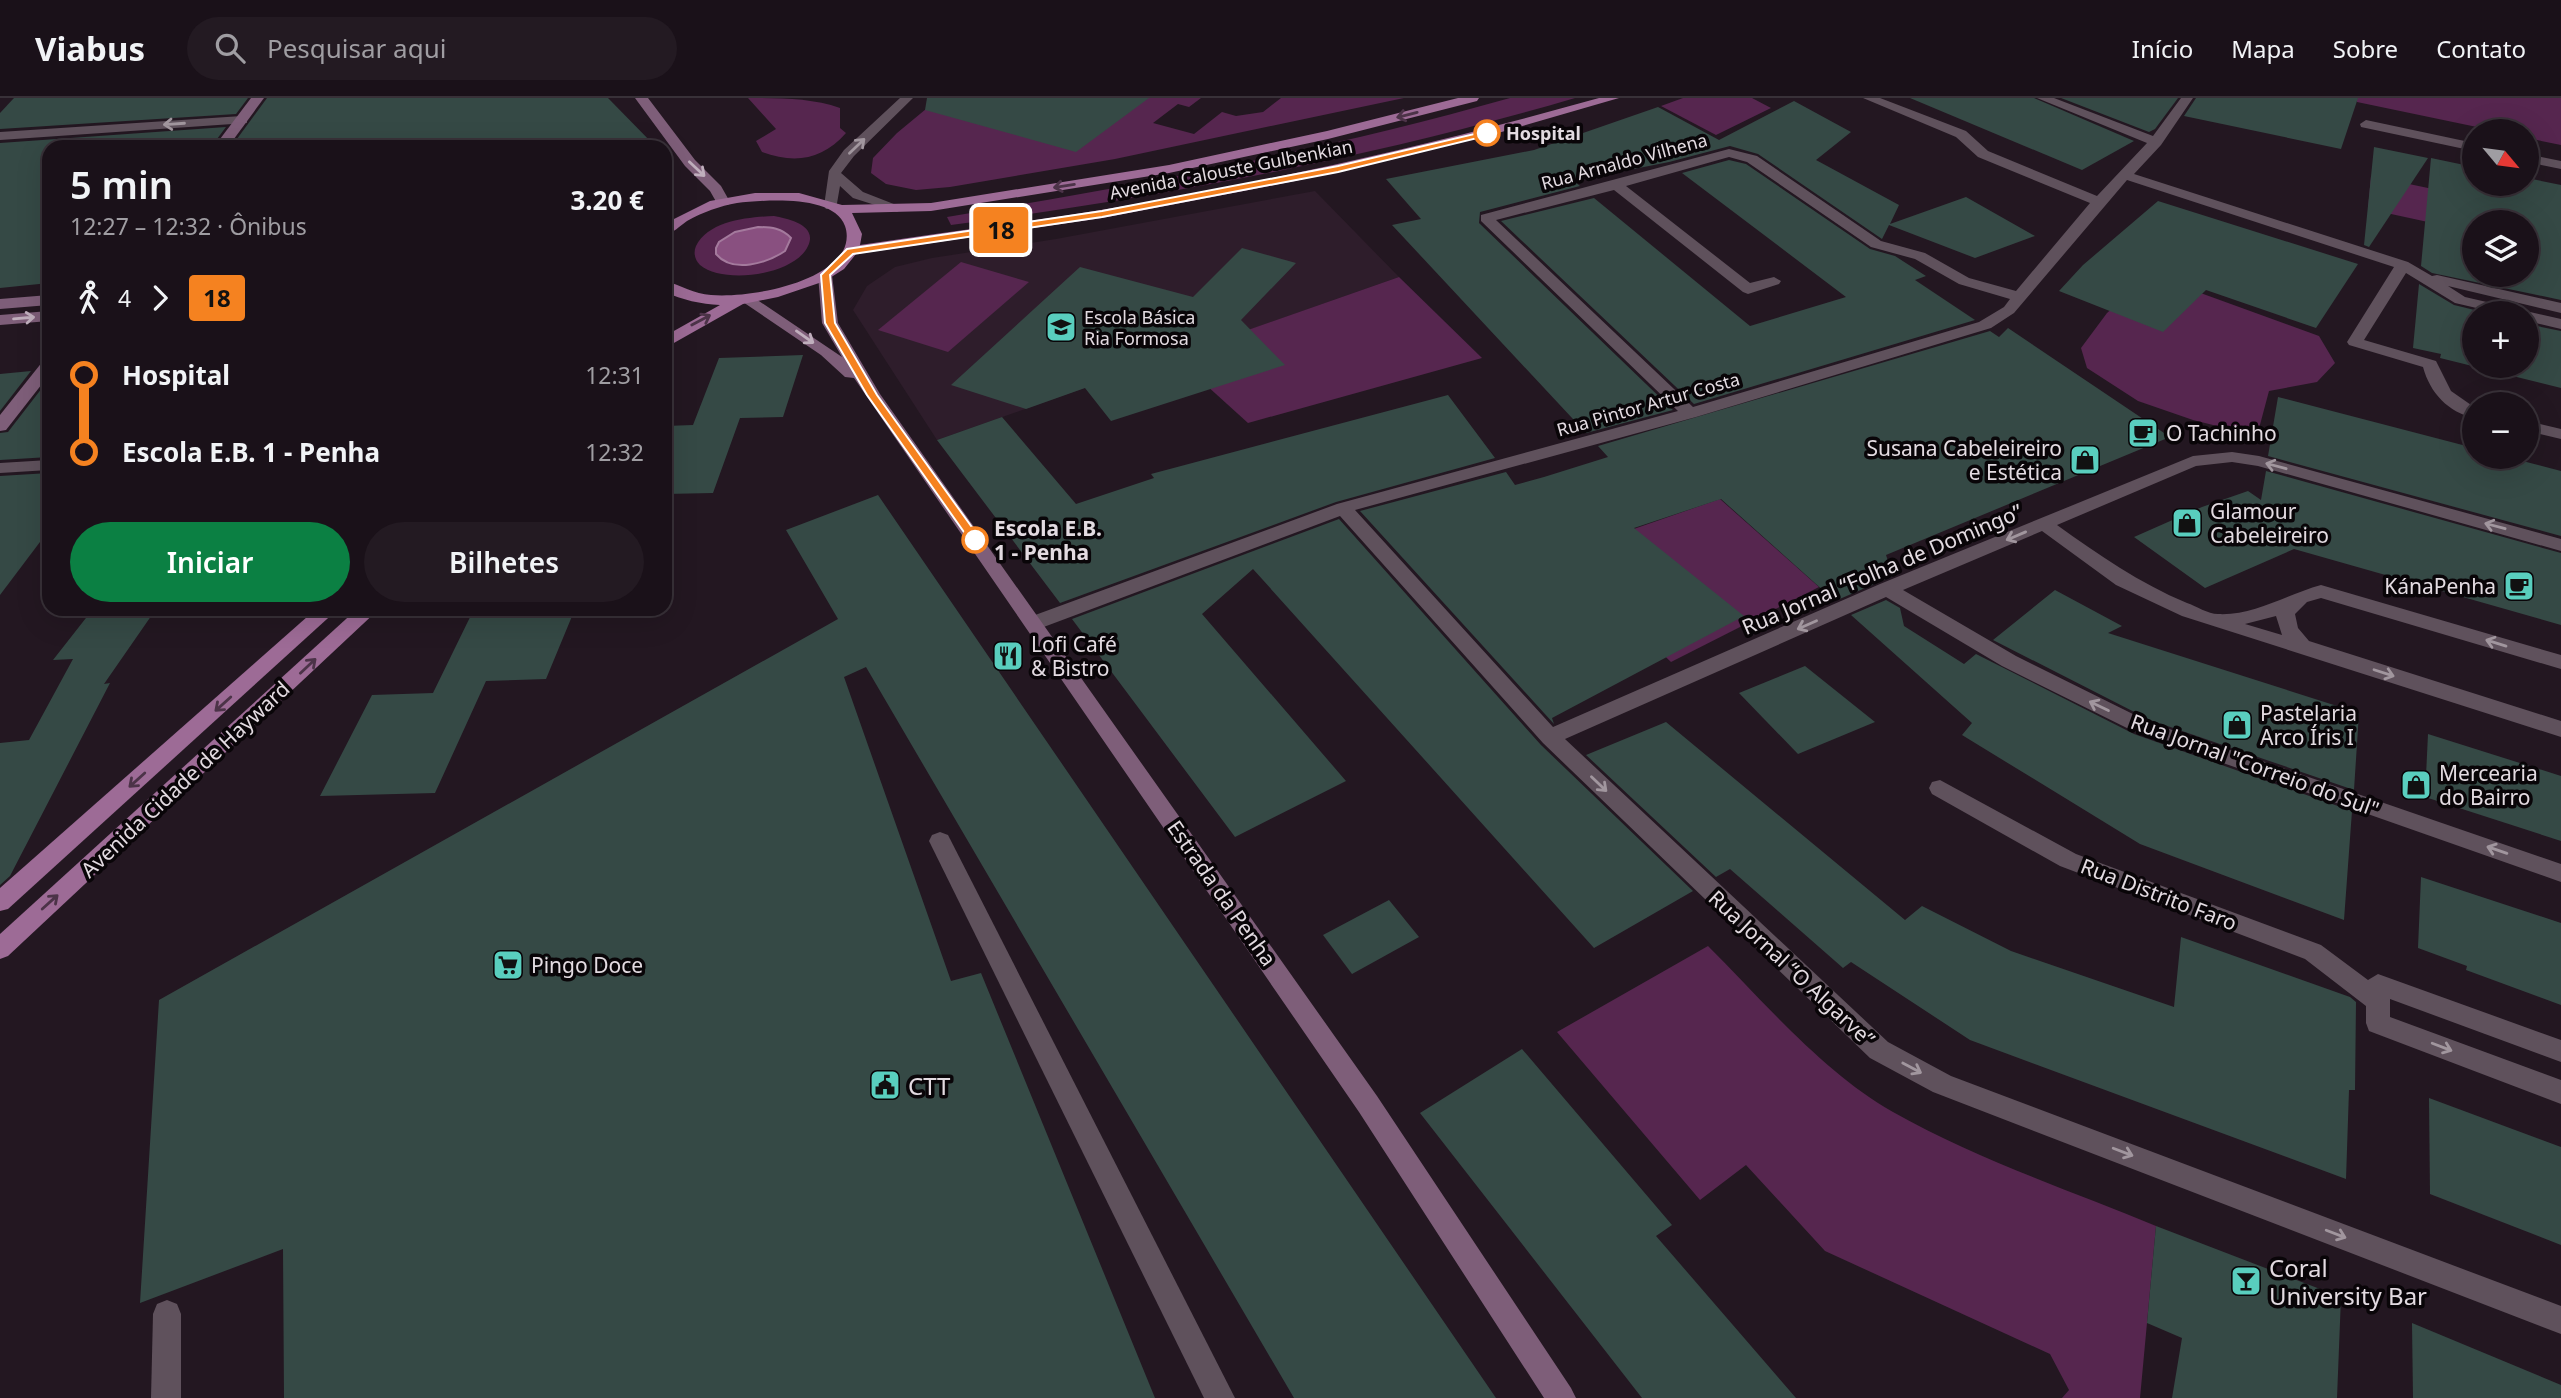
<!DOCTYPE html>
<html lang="pt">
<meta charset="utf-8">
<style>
:root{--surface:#1a1119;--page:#231a22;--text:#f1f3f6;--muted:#9f9da2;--line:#383138;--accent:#0b8043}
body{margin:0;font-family:"Noto Sans",sans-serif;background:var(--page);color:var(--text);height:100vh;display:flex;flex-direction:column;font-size:26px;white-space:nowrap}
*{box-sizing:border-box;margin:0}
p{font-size:23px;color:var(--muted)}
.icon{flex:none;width:38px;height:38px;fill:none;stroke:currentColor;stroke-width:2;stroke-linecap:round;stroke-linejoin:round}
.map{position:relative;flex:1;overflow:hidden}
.sheet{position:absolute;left:42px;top:42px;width:630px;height:476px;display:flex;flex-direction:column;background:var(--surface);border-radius:21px;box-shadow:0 7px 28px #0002,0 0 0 2px var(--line)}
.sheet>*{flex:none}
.badge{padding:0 14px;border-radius:5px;font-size:24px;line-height:46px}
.needle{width:46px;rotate:119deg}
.tools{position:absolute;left:2462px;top:21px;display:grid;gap:14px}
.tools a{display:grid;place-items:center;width:77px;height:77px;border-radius:50%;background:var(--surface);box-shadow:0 7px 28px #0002,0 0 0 2px var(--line);font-size:35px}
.map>.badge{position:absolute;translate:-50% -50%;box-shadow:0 0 0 4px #fff}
.legs{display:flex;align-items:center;gap:10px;height:77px;padding:0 28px;font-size:23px}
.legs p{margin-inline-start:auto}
.overview{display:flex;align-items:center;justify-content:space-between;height:119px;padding:0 28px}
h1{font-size:38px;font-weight:600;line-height:52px}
.cta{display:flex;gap:14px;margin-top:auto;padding:14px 28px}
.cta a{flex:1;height:80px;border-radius:42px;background:var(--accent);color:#fff;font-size:28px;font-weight:600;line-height:80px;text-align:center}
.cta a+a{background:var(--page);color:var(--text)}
ul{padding:0 28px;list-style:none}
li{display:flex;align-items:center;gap:24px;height:77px;font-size:26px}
li i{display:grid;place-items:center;width:10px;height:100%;margin:0 9px;background:currentColor}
li i::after{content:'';width:18px;height:18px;margin:-9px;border:5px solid;border-radius:50%;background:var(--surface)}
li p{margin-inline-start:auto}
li:first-child i{background:linear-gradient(#0000 50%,currentColor 0)}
li:last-child i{background:linear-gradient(currentColor 50%,#0000 0)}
header{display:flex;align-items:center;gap:42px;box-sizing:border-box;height:98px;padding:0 35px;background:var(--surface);border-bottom:2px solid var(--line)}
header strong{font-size:33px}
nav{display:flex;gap:38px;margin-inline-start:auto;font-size:24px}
.search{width:490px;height:63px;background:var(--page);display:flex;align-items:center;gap:18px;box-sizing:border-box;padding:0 24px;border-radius:38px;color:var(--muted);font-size:26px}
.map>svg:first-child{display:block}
</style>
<header>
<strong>Viabus</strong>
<div class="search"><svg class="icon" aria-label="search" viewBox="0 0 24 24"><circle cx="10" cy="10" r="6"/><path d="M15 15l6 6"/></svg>Pesquisar aqui</div>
<nav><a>Início</a><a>Mapa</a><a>Sobre</a><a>Contato</a></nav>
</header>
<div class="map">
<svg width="2561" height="1300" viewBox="0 0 2561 1300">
<rect width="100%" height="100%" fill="#231721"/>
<!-- built -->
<polygon fill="#2e1d2b" points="1315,93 1399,179 937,342 853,212 867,188 895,169 932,160 1056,141"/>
<!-- green -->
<g fill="#56264f">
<path d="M748,0c31,0 64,0 92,10v20l6,5c-24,27 -51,31 -84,19l-6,-11 20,-12z"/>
<polygon points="1139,0 1201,0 1189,9 1178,6 1153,25 1194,36 1222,14 1236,18 1263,14 1281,0 1404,0 1115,61 950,89 916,92 886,86 871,75 873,60 897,35 926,11"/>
<path d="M1510,0h65c-204,60 -413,99 -624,127l-4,-8c192,-32 376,-66 563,-119z"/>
<polygon points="1683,0 1752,0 1771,10 1716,37 1661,8"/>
<polygon points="2357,0 2561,0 2561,47 2527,40 2527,33 2496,33 2357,4"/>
<polygon points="2371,78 2561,118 2527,124 2474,124 2474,134 2368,111"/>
<path d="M774,118c15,3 44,9 34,30 -13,29 -84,39 -108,19 -5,-5 -7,-12 -4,-19 13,-26 54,-29 78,-30z"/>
<polygon points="961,164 1029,184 948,254 878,232"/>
<polygon points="1399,179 1482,260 1248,325 1174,258"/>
<polygon points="2173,185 2319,238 2335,265 2317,284 2269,293 2257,338 2193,322 2138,303 2087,270 2081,250 2107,215 2135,190"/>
<polygon points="1720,401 1819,489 1671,564 1559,457"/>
<path d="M1708,848c56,56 116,127 185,166 83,47 176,78 263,114l-16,172h-78l7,-8 -19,-36 -225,-103 -79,-86 -46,35 -143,-168z"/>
</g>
<!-- water -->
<path fill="#895080" stroke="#a47a9d" stroke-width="2" d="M758,129c13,0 24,1 33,11l-6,13c-18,12 -52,23 -69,3v-6l3,-6 16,-10z"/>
<!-- building -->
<g fill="#354945" fill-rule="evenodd">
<polygon points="14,0 248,0 236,16 0,31 0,15"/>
<polygon points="267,0 608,0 656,49 231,49"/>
<polygon points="927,0 1149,0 1076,54 925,12"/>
<polygon points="1910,0 2034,0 2134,43 2082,72"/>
<polygon points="2061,0 2178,0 2155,31 2149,34"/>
<polygon points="2196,0 2358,0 2341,51 2184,18"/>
<polygon points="1794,3 1851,34 1816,62 1899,107 1890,126 1966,99 2035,138 1975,160 1889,127 1882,141 1758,56 1730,48 1669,64 1574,83 1580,88 1480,114 1479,125 1673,312 1586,335 1392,127 1421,121 1386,81 1534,52 1658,9 1719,42"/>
<polygon points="226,29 211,49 49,49 49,185 0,190 0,45"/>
<polygon points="2374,49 2428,60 2369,149 2364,147"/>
<path d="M2431,60l43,9v17h53v-6l34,7v115l-129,-27 -11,-7zM2474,124h53v53h-53z"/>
<polygon points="1729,62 1746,66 1870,151 1895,158 1926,178 1915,182 1975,222 1694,306 1501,123 1594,100 1750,228 1846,199 1682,75"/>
<polygon points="2158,103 2358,166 2316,230 2206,192 2163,234 2059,193 2083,167"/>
<polygon points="1242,150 1296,165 1241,222 1285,267 1111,323 1085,290 1026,311 951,287 1080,169 1193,199"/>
<polygon points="2419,186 2454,207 2487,215 2474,215 2474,268 2527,268 2527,226 2561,233 2561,290 2440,260 2441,256 2413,250"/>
<polygon points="2008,230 2170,339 1886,457 1893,478 1835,503 1721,401 1634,430 1744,518 1552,620 1554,626 1360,413 1506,374 1515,387 1544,379 1608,359 1598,348 1990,233 1999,239"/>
<polygon points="803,257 783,319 740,320 713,395 665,396 665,328 693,327 719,260"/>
<polygon points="31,273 0,313 0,276"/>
<polygon points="49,281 49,359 0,362 0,335 8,334"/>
<polygon points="1448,297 1495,360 1336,404 1060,505 937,342 1002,319 1076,406 1154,380 1151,376"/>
<polygon points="2278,299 2474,350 2474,359 2507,359 2561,373 2561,438 2268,358"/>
<polygon points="2266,373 2561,455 2561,527 2294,451 2205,490 2134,439 2202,409 2248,393 2261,402"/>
<polygon points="49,375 49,432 0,497 0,378"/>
<polygon points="878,397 1496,1300 1294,1300 866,569 844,579 951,883 981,875 1155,1300 284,1300 283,1151 140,1205 159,902 838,521 786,432"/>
<polygon points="1339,421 1541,647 1693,793 1594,850 1253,471 1202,516 1346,683 1235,739 1072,521"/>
<polygon points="2055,492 2122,528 2108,535 2359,615 2354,692 2150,622 1993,542"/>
<polygon points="1886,502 1900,510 1904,528 1964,566 1976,556 2134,636 2352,713 2344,822 2140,746 1962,637 1972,625 1851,517"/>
<polygon points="93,511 156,511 104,586 110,585 10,778 0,787 0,645 29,642 73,561 53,562"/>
<polygon points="474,511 575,511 546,581 486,583 435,695 320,698 372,597 433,595"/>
<polygon points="1805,568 1875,624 1798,656 1739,595"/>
<polygon points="1666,624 1905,822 1922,808 2011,853 2174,909 2181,839 2350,899 2356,904 2355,992 2349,992 2346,1081 1970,942 1851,864 1843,870 1730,771 1716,779 1586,657"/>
<polygon points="2428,636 2561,678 2561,743 2425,699"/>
<polygon points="2421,779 2561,825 2561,907 2466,872 2467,868 2418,850"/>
<polygon points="1389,802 1419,839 1352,876 1323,837"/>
<polygon points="1522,951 1672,1127 1656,1138 1796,1300 1642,1300 1420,1015"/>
<polygon points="2429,1000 2561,1049 2561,1147 2430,1096"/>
<polygon points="2156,1128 2341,1199 2337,1300 2172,1300 2182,1240 2147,1225"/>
<polygon points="2412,1225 2561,1287 2561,1300 2413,1300"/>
</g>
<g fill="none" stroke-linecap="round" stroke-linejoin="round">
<!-- street -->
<g fill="#5f515c" fill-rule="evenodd">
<polygon points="900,0 913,0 854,58 841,75 863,94 904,110 897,114 853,100 840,88 836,111 826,111 824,108 829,73 844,52"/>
<path d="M1863,0h17l86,33 22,20 109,45 50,-53 -110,-45h17l99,38 28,-38h12l-32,47 -27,29 274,88 24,14 5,-1 124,28v10l-113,-27 17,11 96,22v10l-34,-8v-8h-29l-43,-10 -49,-30 -42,67 72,21 15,30 23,16v11c-26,-6 -44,-25 -51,-51l-74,-22 -2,-3 47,-75 -267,-87 -113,133 -23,15 -295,89 -341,93 198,217 327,-143 313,-128 39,-4 27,4 302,83v12l-303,-85 -26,-4 -36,4 -139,59c42,30 82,58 130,78 9,3 21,11 31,11 35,2 70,-20 103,-29l240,70v14l-240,-71 -14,4 -12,12 3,14 11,13 252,80v16l-379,-121 -66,-31 -74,-54 -139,59 113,66 133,66 412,142v18l-426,-150 -133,-66 -116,-69 -321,142 323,303 63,34 610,230v28l-628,-242 -63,-34 -327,-315 -203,-227 -299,112h-14l-3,-5 3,-5 310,-114 341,-93 -197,-190v-6l248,-66 28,7 124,85 44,12 44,25 47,13 74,-88 -112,-46 -22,-20zM1729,59l18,5 124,85 44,12 44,25 51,15 -6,8 -25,15 -286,85 -197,-187 118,-30 129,102 5,2 31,-10 2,-3 -7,-4 -24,6 -124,-97zM2276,518l6,19 -37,-11z"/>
<polygon points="242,18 247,19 247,25 0,42 0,34"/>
<polygon points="2366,22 2474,45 2474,53 2361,29 2360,26"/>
<polygon points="2527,56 2561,63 2561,71 2527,64"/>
<polygon points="2527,323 2561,331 2561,341 2527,333"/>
<polygon points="49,362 49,372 0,375 0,365"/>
<polygon points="1940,682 2076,756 2321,847 2368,882 2378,876 2561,942 2561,964 2390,901 2390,919 2561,982 2561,1006 2369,933 2366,925 2366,908 2305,861 2060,768 1932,696 1929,690 1932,684"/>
<polygon points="940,734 948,737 1235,1300 1204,1300 929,743 932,737"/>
<polygon points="167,1202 177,1206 181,1216 181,1300 151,1300 153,1216 157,1206"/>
</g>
<!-- secondary -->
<g fill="#7e5e79" fill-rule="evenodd">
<polygon points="251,0 264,0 228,49 214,49"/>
<polygon points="635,0 648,0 695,62 721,88 730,104 728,107 718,107 710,93 685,68"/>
<polygon points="825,173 832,177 838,225 880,296 1377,998 1571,1290 1576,1300 1544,1300 1359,1014 854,280 845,279 821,257 740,202 748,197 753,199 842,259 822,225 818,177"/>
<polygon points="49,197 49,207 0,211 0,201"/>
<polygon points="49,213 49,223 0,227 0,217"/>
<polygon points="49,261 49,277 6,332 0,333 0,317 43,263"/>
</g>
<!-- primary -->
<g fill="#9d6b96" fill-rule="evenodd">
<path d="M1458,0h21l-2,3 -149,38 -159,34 -238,38 -79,2 10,21 -2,11c80,-12 161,-22 241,-35 168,-28 334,-66 498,-112h20l-128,37 -196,46 -193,37 -246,36 -12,15 -19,12 -47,16 -35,7 -78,44v-12l55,-31c-19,-1 -38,-5 -55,-13v-11c16,4 29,13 46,14 36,3 112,-10 132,-44 4,-7 5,-17 2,-25 -11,-32 -81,-26 -108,-23 -17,3 -34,9 -50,18 -7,5 -14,12 -22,14l1,-12 44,-22 45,-8h44l43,12 89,-2 238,-38 158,-34z"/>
<polygon points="316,511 338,511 8,811 0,813 0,790"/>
<polygon points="357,511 379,511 8,858 0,861 0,836"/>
</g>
</g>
<!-- one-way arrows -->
<defs><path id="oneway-shaft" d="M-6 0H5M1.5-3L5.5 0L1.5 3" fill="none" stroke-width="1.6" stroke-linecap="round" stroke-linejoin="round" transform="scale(1.75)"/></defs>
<g stroke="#4c3348">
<use href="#oneway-shaft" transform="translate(1407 17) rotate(166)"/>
<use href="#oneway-shaft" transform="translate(1064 88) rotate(171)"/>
<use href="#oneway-shaft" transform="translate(701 222) rotate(-28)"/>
<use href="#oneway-shaft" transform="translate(308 568) rotate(-43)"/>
<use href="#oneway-shaft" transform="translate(223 606) rotate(138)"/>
<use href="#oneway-shaft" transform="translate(137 682) rotate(138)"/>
<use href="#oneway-shaft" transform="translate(50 804) rotate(-42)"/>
</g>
<g stroke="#a1969e">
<use href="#oneway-shaft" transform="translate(174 26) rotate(176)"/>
<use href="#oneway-shaft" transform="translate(857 48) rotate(-44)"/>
<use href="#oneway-shaft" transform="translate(2276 368) rotate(-165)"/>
<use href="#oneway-shaft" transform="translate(2495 428) rotate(-165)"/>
<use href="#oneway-shaft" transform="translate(2016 438) rotate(157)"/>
<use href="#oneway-shaft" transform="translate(1807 527) rotate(156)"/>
<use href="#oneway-shaft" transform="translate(2496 545) rotate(-163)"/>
<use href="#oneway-shaft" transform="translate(2384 575) rotate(18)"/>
<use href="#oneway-shaft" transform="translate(2099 608) rotate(-154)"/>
<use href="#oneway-shaft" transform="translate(1599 686) rotate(44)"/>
<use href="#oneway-shaft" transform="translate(2497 752) rotate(-161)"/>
<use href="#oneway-shaft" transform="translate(2442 949) rotate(21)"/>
<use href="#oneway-shaft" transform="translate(1912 970) rotate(28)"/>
<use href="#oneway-shaft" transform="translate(2123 1054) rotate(21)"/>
<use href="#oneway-shaft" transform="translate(2336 1136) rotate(21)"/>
</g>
<g stroke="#c0afbd">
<use href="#oneway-shaft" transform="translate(697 71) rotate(43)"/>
<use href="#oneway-shaft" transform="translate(24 220) rotate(-5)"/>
<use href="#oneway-shaft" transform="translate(805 239) rotate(35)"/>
</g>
<!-- line-1 -->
<polygon fill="#f58220" stroke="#fff" stroke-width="2" points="1487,33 1490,37 1338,74 1102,119 853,156 830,177 835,225 877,297 979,439 979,444 971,444 867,297 825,225 821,177 847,151 1102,113 1338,68"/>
<!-- icons -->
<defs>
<g id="school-square" transform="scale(1.575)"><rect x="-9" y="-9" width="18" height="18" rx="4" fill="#59cebe" stroke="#090508"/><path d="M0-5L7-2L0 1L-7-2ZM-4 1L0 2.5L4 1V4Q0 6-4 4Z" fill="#111"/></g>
<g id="cafe-square" transform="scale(1.575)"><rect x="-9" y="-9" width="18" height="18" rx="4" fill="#59cebe" stroke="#090508"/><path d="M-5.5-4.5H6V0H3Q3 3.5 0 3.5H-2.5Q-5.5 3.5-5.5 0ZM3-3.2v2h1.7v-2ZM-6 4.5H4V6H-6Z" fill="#111"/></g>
<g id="shop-square" transform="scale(1.575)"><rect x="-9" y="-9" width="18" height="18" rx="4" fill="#59cebe" stroke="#090508"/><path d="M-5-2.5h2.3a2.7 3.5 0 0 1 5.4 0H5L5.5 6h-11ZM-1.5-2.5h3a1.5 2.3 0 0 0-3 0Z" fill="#111"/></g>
<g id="restaurant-square" transform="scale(1.575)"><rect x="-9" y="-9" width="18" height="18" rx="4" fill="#59cebe" stroke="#090508"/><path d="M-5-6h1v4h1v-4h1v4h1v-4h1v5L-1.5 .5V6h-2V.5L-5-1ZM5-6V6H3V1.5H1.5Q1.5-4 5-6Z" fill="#111"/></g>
<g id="supermarket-square" transform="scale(1.575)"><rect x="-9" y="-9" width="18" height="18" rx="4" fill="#59cebe" stroke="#090508"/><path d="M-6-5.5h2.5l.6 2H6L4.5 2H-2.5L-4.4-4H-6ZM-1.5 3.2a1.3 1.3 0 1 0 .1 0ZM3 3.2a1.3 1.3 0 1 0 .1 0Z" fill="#111"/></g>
<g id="civic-square" transform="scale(1.575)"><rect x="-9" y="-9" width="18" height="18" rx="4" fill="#59cebe" stroke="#090508"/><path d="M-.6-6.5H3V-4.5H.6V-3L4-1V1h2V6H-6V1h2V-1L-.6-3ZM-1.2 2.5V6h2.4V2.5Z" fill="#111"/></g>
<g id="bar-square" transform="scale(1.575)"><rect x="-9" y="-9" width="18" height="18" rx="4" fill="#59cebe" stroke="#090508"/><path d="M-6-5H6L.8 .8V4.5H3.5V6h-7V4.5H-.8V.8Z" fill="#111"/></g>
</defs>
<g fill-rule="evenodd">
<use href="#school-square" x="1061" y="229"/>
<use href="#cafe-square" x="2143" y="335"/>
<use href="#shop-square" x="2085" y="362"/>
<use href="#shop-square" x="2187" y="425"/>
<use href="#cafe-square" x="2519" y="488"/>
<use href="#restaurant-square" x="1008" y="558"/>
<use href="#shop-square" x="2237" y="627"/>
<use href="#shop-square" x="2416" y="687"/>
<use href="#supermarket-square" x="508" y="867"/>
<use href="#civic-square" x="885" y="987"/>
<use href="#bar-square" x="2246" y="1183"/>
</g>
<!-- markers -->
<g fill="#fff" stroke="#f58220" stroke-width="3.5">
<circle cx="1487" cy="35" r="12"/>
<circle cx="975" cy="442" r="12"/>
</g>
<g text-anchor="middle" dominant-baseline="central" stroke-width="7" stroke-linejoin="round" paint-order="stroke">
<!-- far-stop labels -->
<g font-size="18" font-weight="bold" fill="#e3dbe1" stroke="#090508" text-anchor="start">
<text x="1506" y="35">Hospital</text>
</g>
<!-- far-street labels -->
<g font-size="18" fill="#e3dbe1" stroke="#090508">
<text transform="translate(1624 63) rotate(-15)">Rua Arnaldo Vilhena</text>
<text transform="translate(1231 71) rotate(-11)">Avenida Calouste Gulbenkian</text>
<text transform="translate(1648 306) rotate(-16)">Rua Pintor Artur Costa</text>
</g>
<!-- far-poi labels -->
<g font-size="18" fill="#e3dbe1" stroke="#090508" text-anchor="start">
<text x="1084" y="219">Escola Básica<tspan x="1084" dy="21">Ria Formosa</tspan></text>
</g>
<!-- poi labels -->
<g font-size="21" fill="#e3dbe1" stroke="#090508" text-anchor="start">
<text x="2166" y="335">O Tachinho</text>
<text x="2062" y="350" text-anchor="end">Susana Cabeleireiro<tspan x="2062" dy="24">e Estética</tspan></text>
<text x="2210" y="413">Glamour<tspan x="2210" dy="24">Cabeleireiro</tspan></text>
<text x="2496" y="488" text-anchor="end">KánaPenha</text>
<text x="1031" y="546">Lofi Café<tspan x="1031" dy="24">&amp; Bistro</tspan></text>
<text x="2260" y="615">Pastelaria<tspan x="2260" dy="24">Arco Íris I</tspan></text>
<text x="2439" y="675">Mercearia<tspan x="2439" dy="24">do Bairro</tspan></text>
<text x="531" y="867">Pingo Doce</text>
</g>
<!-- stop labels -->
<g font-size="21" font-weight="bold" fill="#e3dbe1" stroke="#090508" text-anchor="start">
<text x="994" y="430">Escola E.B.<tspan x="994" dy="24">1 - Penha</tspan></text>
</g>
<!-- street labels -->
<g font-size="21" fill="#e3dbe1" stroke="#090508">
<text transform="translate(1882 471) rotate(-23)">Rua Jornal “Folha de Domingo”</text>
<text transform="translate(2255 667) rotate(20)">Rua Jornal "Correio do Sul"</text>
<text transform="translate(185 681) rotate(-43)">Avenida Cidade de Hayward</text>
<text transform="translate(1222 795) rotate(55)">Estrada da Penha</text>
<text transform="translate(2159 796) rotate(21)">Rua Distrito Faro</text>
<text transform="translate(1792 870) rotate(43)">Rua Jornal “O Algarve”</text>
</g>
<!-- near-poi labels -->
<g font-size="24" fill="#e3dbe1" stroke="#090508" text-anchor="start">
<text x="908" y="987">CTT</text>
<text x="2269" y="1169">Coral<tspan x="2269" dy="28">University Bar</tspan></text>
</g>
</g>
</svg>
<div class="tools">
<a><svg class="needle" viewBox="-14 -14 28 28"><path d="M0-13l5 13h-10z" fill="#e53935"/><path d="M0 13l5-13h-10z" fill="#9f9da2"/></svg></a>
<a><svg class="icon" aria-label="layers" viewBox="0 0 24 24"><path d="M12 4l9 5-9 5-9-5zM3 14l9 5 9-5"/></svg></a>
<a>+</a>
<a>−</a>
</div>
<b class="badge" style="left:1001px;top:132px;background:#f58220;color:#111">18</b>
<section class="sheet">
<div class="overview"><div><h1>5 min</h1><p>12:27 – 12:32 · Ônibus</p></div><b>3.20 €</b></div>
<div class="legs"><svg class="icon" aria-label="walk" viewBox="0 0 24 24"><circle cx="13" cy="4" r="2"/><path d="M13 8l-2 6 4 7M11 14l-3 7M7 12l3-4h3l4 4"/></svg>4<svg class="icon" aria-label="forward" viewBox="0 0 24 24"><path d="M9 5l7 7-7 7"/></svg><b class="badge" style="background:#f58220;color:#111">18</b></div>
<ul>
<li><i style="color:#f58220"></i><b>Hospital</b><p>12:31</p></li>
<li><i style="color:#f58220"></i><b>Escola E.B. 1 - Penha</b><p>12:32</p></li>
</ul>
<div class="cta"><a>Iniciar</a><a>Bilhetes</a></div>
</section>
</div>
